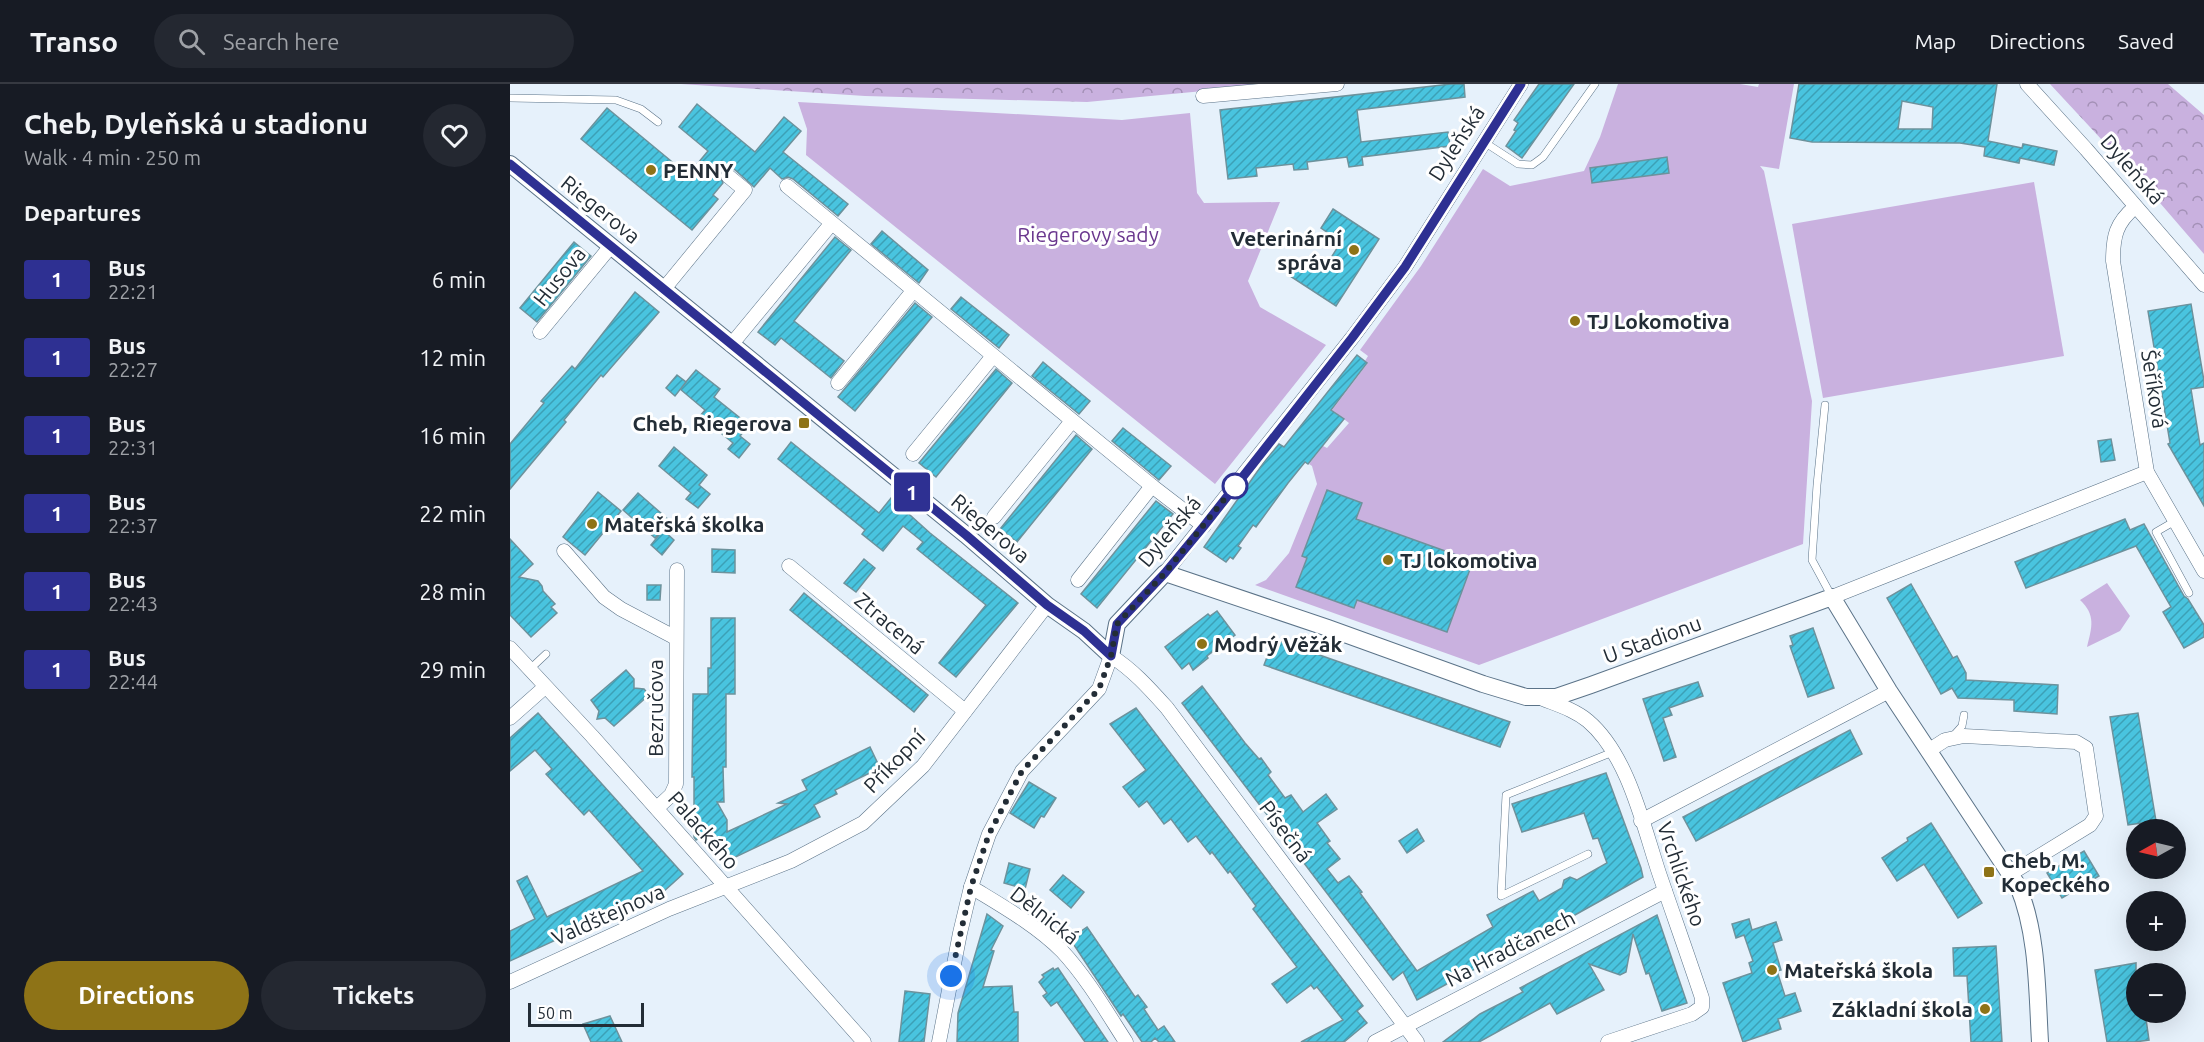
<!DOCTYPE html>
<meta charset="utf-8">
<style>
:root{--surface:#171b24;--page:#242831;--text:#f1f3f6;--muted:#9ea1a6;--line:#363941;--accent:#8e7317}
body{margin:0;font-family:Ubuntu,sans-serif;background:var(--page);color:var(--text);height:100vh;display:flex;flex-direction:column;font-size:22px;white-space:nowrap}
*{box-sizing:border-box;margin:0}
p{font-size:20px;color:var(--muted)}
.icon{flex:none;width:33px;height:33px;fill:none;stroke:currentColor;stroke-width:2;stroke-linecap:round;stroke-linejoin:round}
.map{position:relative;flex:1;overflow:hidden}
.drawer{display:flex;flex-direction:column;background:var(--surface);width:510px}
.drawer>*{flex:none}
.badge{padding:0 12px;border-radius:4px;font-size:21px;line-height:39px}
.needle{width:39px;rotate:262deg}
.buttons{position:absolute;left:1616px;top:735px;display:grid;gap:12px}
.buttons a{display:grid;place-items:center;width:60px;height:60px;border-radius:50%;background:var(--surface);box-shadow:0 6px 24px #0002;font-size:30px}
.scale{position:absolute;left:18px;bottom:15px;width:116px;box-sizing:border-box;padding-left:6px;border:3px solid #232d36;border-top:0;font-size:16px;line-height:21px;white-space:nowrap;color:#232d36;-webkit-text-stroke:4px #fff;paint-order:stroke}
.you{position:absolute;width:30px;height:30px;margin:-15px;border:4px solid #fff;border-radius:50%;background:#1a73e8;box-shadow:0 0 0 9px #1a73e833}
.map>.badge{position:absolute;translate:-50% -50%;box-shadow:0 0 0 3px #fff}
h2{padding:0 24px;font-size:22px;line-height:54px}
.round{display:grid;place-items:center;flex:none;width:63px;height:63px;border-radius:32px;background:var(--page)}
.head{display:flex;align-items:center;justify-content:space-between;height:102px;padding:0 24px}
h1{font-size:28px;font-weight:700;line-height:45px}
.cta{display:flex;gap:12px;margin-top:auto;padding:12px 24px}
.cta a{flex:1;height:69px;border-radius:36px;background:var(--accent);color:#fff;font-size:24px;font-weight:700;line-height:69px;text-align:center}
.cta a+a{background:var(--page);color:var(--text)}
ul{padding:0;list-style:none}
li{display:flex;align-items:center;gap:18px;height:78px;padding:0 24px}
li div{flex:1}
li b{display:block;font-size:22px}
li em{font-style:normal}
li .badge{min-width:66px;font-weight:700;text-align:center}
header{display:flex;align-items:center;gap:36px;box-sizing:border-box;height:84px;padding:0 30px;background:var(--surface);border-bottom:2px solid var(--line)}
header strong{font-size:28px}
nav{display:flex;gap:33px;margin-inline-start:auto;font-size:21px}
.search{width:420px;height:54px;background:var(--page);display:flex;align-items:center;gap:15px;box-sizing:border-box;padding:0 21px;border-radius:33px;color:var(--muted);font-size:22px}
main{display:flex;flex:1;min-height:0}
.map>svg:first-child{display:block}
</style>
<header>
<strong>Transo</strong>
<div class="search"><svg class="icon" aria-label="search" viewBox="0 0 24 24"><circle cx="10" cy="10" r="6"/><path d="M15 15l6 6"/></svg>Search here</div>
<nav><a>Map</a><a>Directions</a><a>Saved</a></nav>
</header>
<main>
<section class="drawer">
<div class="head"><div><h1>Cheb, Dyleňská u stadionu</h1><p>Walk · 4 min · 250 m</p></div><a class="round"><svg class="icon" aria-label="heart" viewBox="0 0 24 24"><path d="M12 20l-8-8c-3-5 5-10 8-4 3-6 11-1 8 4z"/></svg></a></div>
<h2>Departures</h2>
<ul>
<li><span class="badge" style="background:#2e3092;color:#fff">1</span><div><b>Bus</b><p>22:21</p></div><em>6 min</em></li>
<li><span class="badge" style="background:#2e3092;color:#fff">1</span><div><b>Bus</b><p>22:27</p></div><em>12 min</em></li>
<li><span class="badge" style="background:#2e3092;color:#fff">1</span><div><b>Bus</b><p>22:31</p></div><em>16 min</em></li>
<li><span class="badge" style="background:#2e3092;color:#fff">1</span><div><b>Bus</b><p>22:37</p></div><em>22 min</em></li>
<li><span class="badge" style="background:#2e3092;color:#fff">1</span><div><b>Bus</b><p>22:43</p></div><em>28 min</em></li>
<li><span class="badge" style="background:#2e3092;color:#fff">1</span><div><b>Bus</b><p>22:44</p></div><em>29 min</em></li>
</ul>
<div class="cta"><a>Directions</a><a>Tickets</a></div>
</section>
<div class="map">
<svg width="1694" height="958" viewBox="0 0 1694 958">
<defs>
<pattern id="forest-crowns" width="20" height="18" patternUnits="userSpaceOnUse" patternTransform="scale(1.5)"><rect width="20" height="18" fill="#c9b1df"/><path d="M2 6a3 3 0 1 1 6 0M12 15a3 3 0 1 1 6 0" fill="none" stroke="#a390b6"/></pattern>
<pattern id="building-hatch" width="6" height="6" patternUnits="userSpaceOnUse" patternTransform="scale(1.5)"><rect width="6" height="6" fill="#49c4df"/><path d="M-1 1l2-2M0 6l6-6M5 7l2-2" fill="none" stroke="#3ca0b6"/></pattern>
</defs>
<rect width="100%" height="100%" fill="#e6f1fb"/>
<!-- green -->
<g fill="#c9b1df">
<polygon points="1108,0 1230,0 1248,3 1249,0 1284,0 1269,85 1250,82 1254,87 1302,317 1293,460 969,581 745,501 756,496 779,469 807,400 802,382 799,380 813,362 817,364 839,339 822,326 857,280 855,277 858,272 850,266 911,182 973,85 1000,102 1074,87 1090,53"/>
<polygon points="288,18 612,36 680,29 687,109 694,119 770,118 738,197 750,223 816,261 705,400 296,71 297,45"/>
<polygon points="1524,98 1554,272 1313,314 1282,140"/>
<path d="M1597,499l23,33 -10,15 -33,16c5,-20 9,-32 -7,-47z"/>
</g>
<!-- forest -->
<g fill="url(#forest-crowns)">
<polygon points="171,0 767,0 577,18 355,12"/>
<polygon points="1540,0 1658,0 1694,31 1694,170 1644,112"/>
</g>
<!-- building -->
<g fill="url(#building-hatch)" stroke="#6d929c" stroke-width="1.5" fill-rule="evenodd">
<polygon points="941,0 954,0 955,13 847,26 851,58 938,48 940,62 852,73 853,81 839,83 837,73 797,78 798,85 784,86 783,80 746,84 747,92 718,95 710,26"/>
<polygon points="1029,0 1064,0 1012,74 996,62 1006,47 1004,46 1008,39 1004,36"/>
<path d="M1289,0h198l-9,57 34,7 1,-4 34,7 -3,14 -34,-7 -1,5 -35,-7 1,-9 -25,-4 -148,-1 -22,-4zM1392,17l31,6 -1,22h-34z"/>
<polygon points="187,20 245,68 274,33 291,47 273,68 338,120 328,132 283,95 278,93 272,95 260,84 244,103 224,85 215,83 209,90 213,99 203,111 208,115 182,146 71,55 97,24 178,91 198,67 169,43"/>
<polygon points="1157,73 1159,89 1082,99 1080,84"/>
<polygon points="823,125 869,155 826,222 780,192 791,174 812,188 831,158 811,144"/>
<polygon points="372,147 418,186 409,199 361,160"/>
<polygon points="325,153 341,166 284,237 334,277 321,294 271,254 265,261 248,248"/>
<polygon points="64,158 81,172 27,238 10,224"/>
<polygon points="125,208 149,228 93,293 91,291 54,336 56,338 0,405 0,360 34,319 31,317 62,282 65,285"/>
<polygon points="451,213 499,251 489,264 441,225"/>
<polygon points="405,219 422,233 345,327 328,313"/>
<polygon points="1681,220 1694,297 1694,303 1681,305 1690,361 1694,359 1694,422 1658,360 1660,359 1638,227"/>
<polygon points="847,271 857,279 821,326 834,335 798,380 795,378 778,399 746,443 743,441 728,462 731,464 723,475 720,473 716,478 694,463 754,378 769,360 774,363"/>
<polygon points="533,278 580,317 569,330 522,292"/>
<polygon points="486,285 502,299 426,393 409,379"/>
<polygon points="186,286 210,305 204,313 239,341 230,352 240,360 229,374 218,365 223,359 190,332 195,326 170,305"/>
<polygon points="167,291 176,298 165,312 156,304"/>
<polygon points="613,344 661,382 649,396 602,357"/>
<polygon points="566,351 582,365 507,458 490,445"/>
<polygon points="1601,355 1605,376 1591,378 1588,357"/>
<polygon points="281,358 369,429 381,414 420,449 508,519 446,593 429,579 476,521 407,465 413,458 393,442 373,467 352,450 355,446 268,375"/>
<polygon points="164,363 197,391 189,401 200,410 188,424 176,415 181,409 149,382"/>
<polygon points="817,406 852,419 846,435 963,477 937,548 847,516 844,524 786,503 797,474 792,472"/>
<polygon points="88,408 111,427 75,471 53,453"/>
<polygon points="128,409 160,437 145,454 113,426"/>
<polygon points="646,417 663,430 587,524 571,510"/>
<polygon points="1615,435 1620,446 1634,440 1674,512 1678,515 1694,541 1694,553 1674,564 1653,528 1661,523 1626,462 1516,504 1505,478"/>
<polygon points="153,446 164,456 152,471 141,461"/>
<polygon points="0,455 23,480 9,493 28,497 32,502 33,507 45,520 41,523 47,529 21,553 0,531"/>
<polygon points="202,465 225,466 225,489 202,488"/>
<polygon points="354,475 365,484 346,508 334,499"/>
<polygon points="1401,500 1443,574 1447,572 1456,589 1456,596 1548,601 1547,630 1504,627 1504,616 1448,614 1442,604 1431,610 1377,514"/>
<polygon points="137,501 151,501 150,516 137,516"/>
<polygon points="294,509 418,611 404,628 280,526"/>
<polygon points="707,527 725,551 697,572 698,574 683,586 679,579 672,585 655,563 698,530 700,532"/>
<polygon points="201,534 225,534 225,610 216,610 216,683 213,683 214,718 207,718 217,736 217,748 277,720 268,719 297,706 292,696 360,663 370,684 325,706 327,710 304,721 310,733 215,778 210,777 207,771 204,772 198,759 195,760 191,753 186,756 184,753 184,693 182,693 183,610 198,610 198,584 201,584"/>
<polygon points="1303,544 1324,604 1298,613 1280,562 1283,561 1280,552"/>
<polygon points="764,555 1000,638 990,663 754,581"/>
<polygon points="116,586 124,595 124,604 134,605 139,611 104,642 95,634 87,635 89,627 81,616"/>
<polygon points="1188,598 1193,612 1159,624 1162,631 1153,634 1166,673 1154,677 1133,615"/>
<polygon points="692,602 735,659 749,675 751,674 761,688 758,691 775,714 781,711 793,728 816,710 827,725 807,739 820,757 817,759 830,775 817,785 828,799 839,792 852,808 850,809 858,820 907,887 983,843 977,831 1023,807 1029,817 1052,804 1054,796 1060,793 1067,796 1097,779 1088,754 1083,755 1074,729 1012,748 1002,720 1096,689 1131,784 1133,793 1029,851 907,916 893,888 883,896 672,619"/>
<polygon points="626,624 853,922 847,927 857,939 834,958 791,958 833,936 807,903 804,905 801,901 777,919 762,900 787,883 743,825 746,822 723,791 720,787 718,789 702,768 700,770 686,752 678,758 661,735 654,740 637,717 629,723 613,703 636,686 600,640"/>
<polygon points="28,629 173,790 153,808 150,806 133,816 0,877 0,847 25,835 7,797 17,792 37,833 133,787 79,726 74,731 36,690 42,685 25,666 0,687 0,654"/>
<polygon points="1628,629 1646,737 1618,741 1600,633"/>
<polygon points="1340,646 1352,670 1186,757 1173,733"/>
<polygon points="519,698 546,714 534,733 531,732 524,744 500,729"/>
<polygon points="1421,739 1472,819 1448,834 1414,780 1387,797 1372,774 1398,757 1397,754"/>
<polygon points="907,745 914,757 897,769 889,757"/>
<polygon points="1574,767 1589,792 1552,814 1537,789"/>
<polygon points="499,779 520,785 515,805 494,799"/>
<polygon points="553,791 574,808 561,824 540,806"/>
<polygon points="477,830 493,842 481,866 484,867 473,903 502,902 504,928 508,928 508,958 447,958 448,929"/>
<polygon points="1147,831 1177,919 1152,927 1139,889 1136,890 1123,850 1116,888 1110,891 1079,880 1094,906 1047,930 1040,919 969,958 933,958 970,930 1013,908 1010,904"/>
<polygon points="1239,835 1242,846 1266,838 1272,856 1263,859 1271,886 1267,887 1275,912 1285,909 1291,927 1268,935 1271,945 1233,958 1213,899 1242,889 1239,879 1243,877 1234,851 1226,854 1222,840"/>
<polygon points="577,843 625,913 628,911 637,923 634,925 648,946 654,942 665,958 649,958 645,954 641,958 632,958 613,930 611,932 560,855"/>
<polygon points="1486,862 1492,958 1461,958 1457,892 1444,892 1443,864"/>
<polygon points="1626,879 1626,928 1635,928 1639,956 1625,958 1597,958 1585,886"/>
<polygon points="543,884 544,886 548,884 598,958 575,958 547,918 541,922 533,912 537,909 529,898 534,893 532,891"/>
<polygon points="395,907 420,910 414,958 389,958"/>
<polygon points="100,932 112,958 81,958 73,940"/>
</g>
<g fill="none" stroke-linecap="round" stroke-linejoin="round">
<!-- service casing -->
<g stroke="#5b7388" stroke-width="8">
<g id="service">
<polyline points="0,14 106,16 131,25 148,38"/>
<polyline points="974,58 1008,80 1022,81 1033,73 1085,0"/>
<polyline points="1315,321 1307,401 1302,476 1322,513"/>
<polyline points="1665,437 1646,448 1679,509"/>
<polyline points="20,585 36,570"/>
<polyline points="1444,651 1452,642 1454,631"/>
<polyline points="1078,770 991,812 996,711 1103,668"/>
</g>
</g>
<!-- minor casing -->
<g stroke="#5b7388" stroke-width="15">
<g id="minor">
<polyline points="1517,0 1576,65 1694,201"/>
<polyline points="693,12 827,0"/>
<polyline points="277,102 642,402 694,442"/>
<path d="M1625,123c-19,16 -22,29 -22,54l34,211 57,99"/>
<polyline points="153,206 235,106 218,92"/>
<polyline points="30,248 101,162"/>
<polyline points="221,261 321,140"/>
<polyline points="328,299 403,207"/>
<polyline points="403,370 483,272"/>
<polyline points="484,433 562,337"/>
<polyline points="54,467 94,513 111,525 166,554"/>
<polyline points="279,482 455,627"/>
<polyline points="655,489 842,254 895,183 1011,0"/>
<polyline points="568,496 642,402"/>
<polyline points="1322,513 1637,388"/>
<polyline points="0,564 82,652 354,958"/>
<path d="M1033,615c15,6 32,11 45,22 40,34 55,104 71,152 14,41 29,83 43,125v9l-10,7 -84,28"/>
<polyline points="0,634 35,603"/>
<polyline points="1418,667 1435,656 1454,652 1566,658 1576,664 1586,732 1580,741 1500,790"/>
<polyline points="147,724 161,711 166,700 167,486"/>
<polyline points="1131,737 1379,607"/>
<path d="M461,803c31,19 65,38 91,64 25,27 44,60 64,91"/>
<polyline points="0,898 159,825 281,777 353,739 413,682 537,521"/>
<path d="M429,958l21,-109 11,-46 18,-53 33,-63 77,-82 12,-33c22,14 38,32 56,52l250,334"/>
<polyline points="865,958 1155,807"/>
</g>
</g>
<!-- tertiary casing -->
<g stroke="#5b7388" stroke-width="18">
<g id="tertiary">
<polyline points="0,80 456,451 537,521 574,547 601,572"/>
<path d="M601,572l6,-32 48,-51 163,55 155,56 43,13h30l35,-12 241,-88 57,94 129,195c20,48 19,105 22,156"/>
</g>
</g>
<!-- service -->
<use href="#service" stroke="#fff" stroke-width="7"/>
<!-- minor -->
<use href="#minor" stroke="#fff" stroke-width="14"/>
<!-- tertiary -->
<use href="#tertiary" stroke="#fff" stroke-width="16"/>
</g>
<g fill="none" stroke-linecap="round" stroke-linejoin="round">
<!-- line casing -->
<g stroke="#fff" stroke-width="14">
<polyline id="line" points="0,80 456,451 537,521 574,547 601,572 607,540 655,489 694,442 842,254 895,183 1011,0"/>
</g>
<!-- line -->
<use href="#line" stroke="#2e3092" stroke-width="9"/>
<!-- walk -->
<polyline stroke="#232d36" stroke-width="6" stroke-dasharray="0 10.8" points="441,892 461,803 479,750 512,687 589,605 601,572 607,540 655,489 725,402"/>
</g>
<!-- markers -->
<g fill="#8e7317" stroke="#fff" stroke-width="2">
<circle cx="141" cy="86" r="6"/>
<circle cx="844" cy="166" r="6"/>
<circle cx="1065" cy="237" r="6"/>
<rect x="288" y="333" width="12" height="12" rx="3"/>
<circle cx="82" cy="440" r="6"/>
<circle cx="878" cy="476" r="6"/>
<circle cx="692" cy="560" r="6"/>
<rect x="1473" y="782" width="12" height="12" rx="3"/>
<circle cx="1262" cy="886" r="6"/>
<circle cx="1475" cy="925" r="6"/>
</g>
<circle fill="#fff" stroke="#2e3092" stroke-width="3" cx="725" cy="402" r="12"/>
<g text-anchor="middle" dominant-baseline="central" stroke-width="6" stroke-linejoin="round" paint-order="stroke">
<!-- street labels -->
<g font-size="21" fill="#232d36" stroke="#fff">
<text transform="translate(946 59) rotate(-57)">Dyleňská</text>
<text transform="translate(1623 85) rotate(49)">Dyleňská</text>
<text transform="translate(91 125) rotate(39)">Riegerova</text>
<text transform="translate(49 192) rotate(-51)">Husova</text>
<text transform="translate(1645 305) rotate(81)">Šeříková</text>
<text transform="translate(481 444) rotate(40)">Riegerova</text>
<text transform="translate(659 447) rotate(-50)">Dyleňská</text>
<text transform="translate(380 539) rotate(40)">Ztracená</text>
<text transform="translate(1142 555) rotate(-20)">U Stadionu</text>
<text transform="translate(145 624) rotate(-90)">Bezručova</text>
<text transform="translate(384 677) rotate(-46)">Příkopní</text>
<text transform="translate(194 746) rotate(49)">Palackého</text>
<text transform="translate(776 747) rotate(53)">Písečná</text>
<text transform="translate(1172 790) rotate(71)">Vrchlického</text>
<text transform="translate(98 830) rotate(-24)">Valdštejnova</text>
<text transform="translate(535 831) rotate(38)">Dělnická</text>
<text transform="translate(1000 864) rotate(-27)">Na Hradčanech</text>
</g>
<!-- poi labels -->
<g font-size="21" font-weight="bold" fill="#232d36" stroke="#fff" text-anchor="start">
<text x="153" y="86">PENNY</text>
<text x="832" y="154" text-anchor="end">Veterinární<tspan x="832" dy="24">správa</tspan></text>
<text x="1077" y="237">TJ Lokomotiva</text>
<text x="282" y="339" text-anchor="end">Cheb, Riegerova</text>
<text x="94" y="440">Mateřská školka</text>
<text x="890" y="476">TJ lokomotiva</text>
<text x="704" y="560">Modrý Věžák</text>
<text x="1491" y="776">Cheb, M.<tspan x="1491" dy="24">Kopeckého</tspan></text>
<text x="1274" y="886">Mateřská škola</text>
<text x="1463" y="925" text-anchor="end">Základní škola</text>
</g>
<!-- park labels -->
<g font-size="21" fill="#6a378e" stroke="#fff">
<text x="578" y="150">Riegerovy sady</text>
</g>
</g>
</svg>
<div class="buttons">
<a><svg class="needle" viewBox="-14 -14 28 28"><path d="M0-13l5 13h-10z" fill="#e53935"/><path d="M0 13l5-13h-10z" fill="#9ea1a6"/></svg></a>
<a>+</a>
<a>−</a>
</div>
<div class="scale">50 m</div>
<div class="you" style="left:441px;top:892px"></div>
<b class="badge" style="left:402px;top:408px;background:#2e3092;color:#fff">1</b>
</div>
</main>
